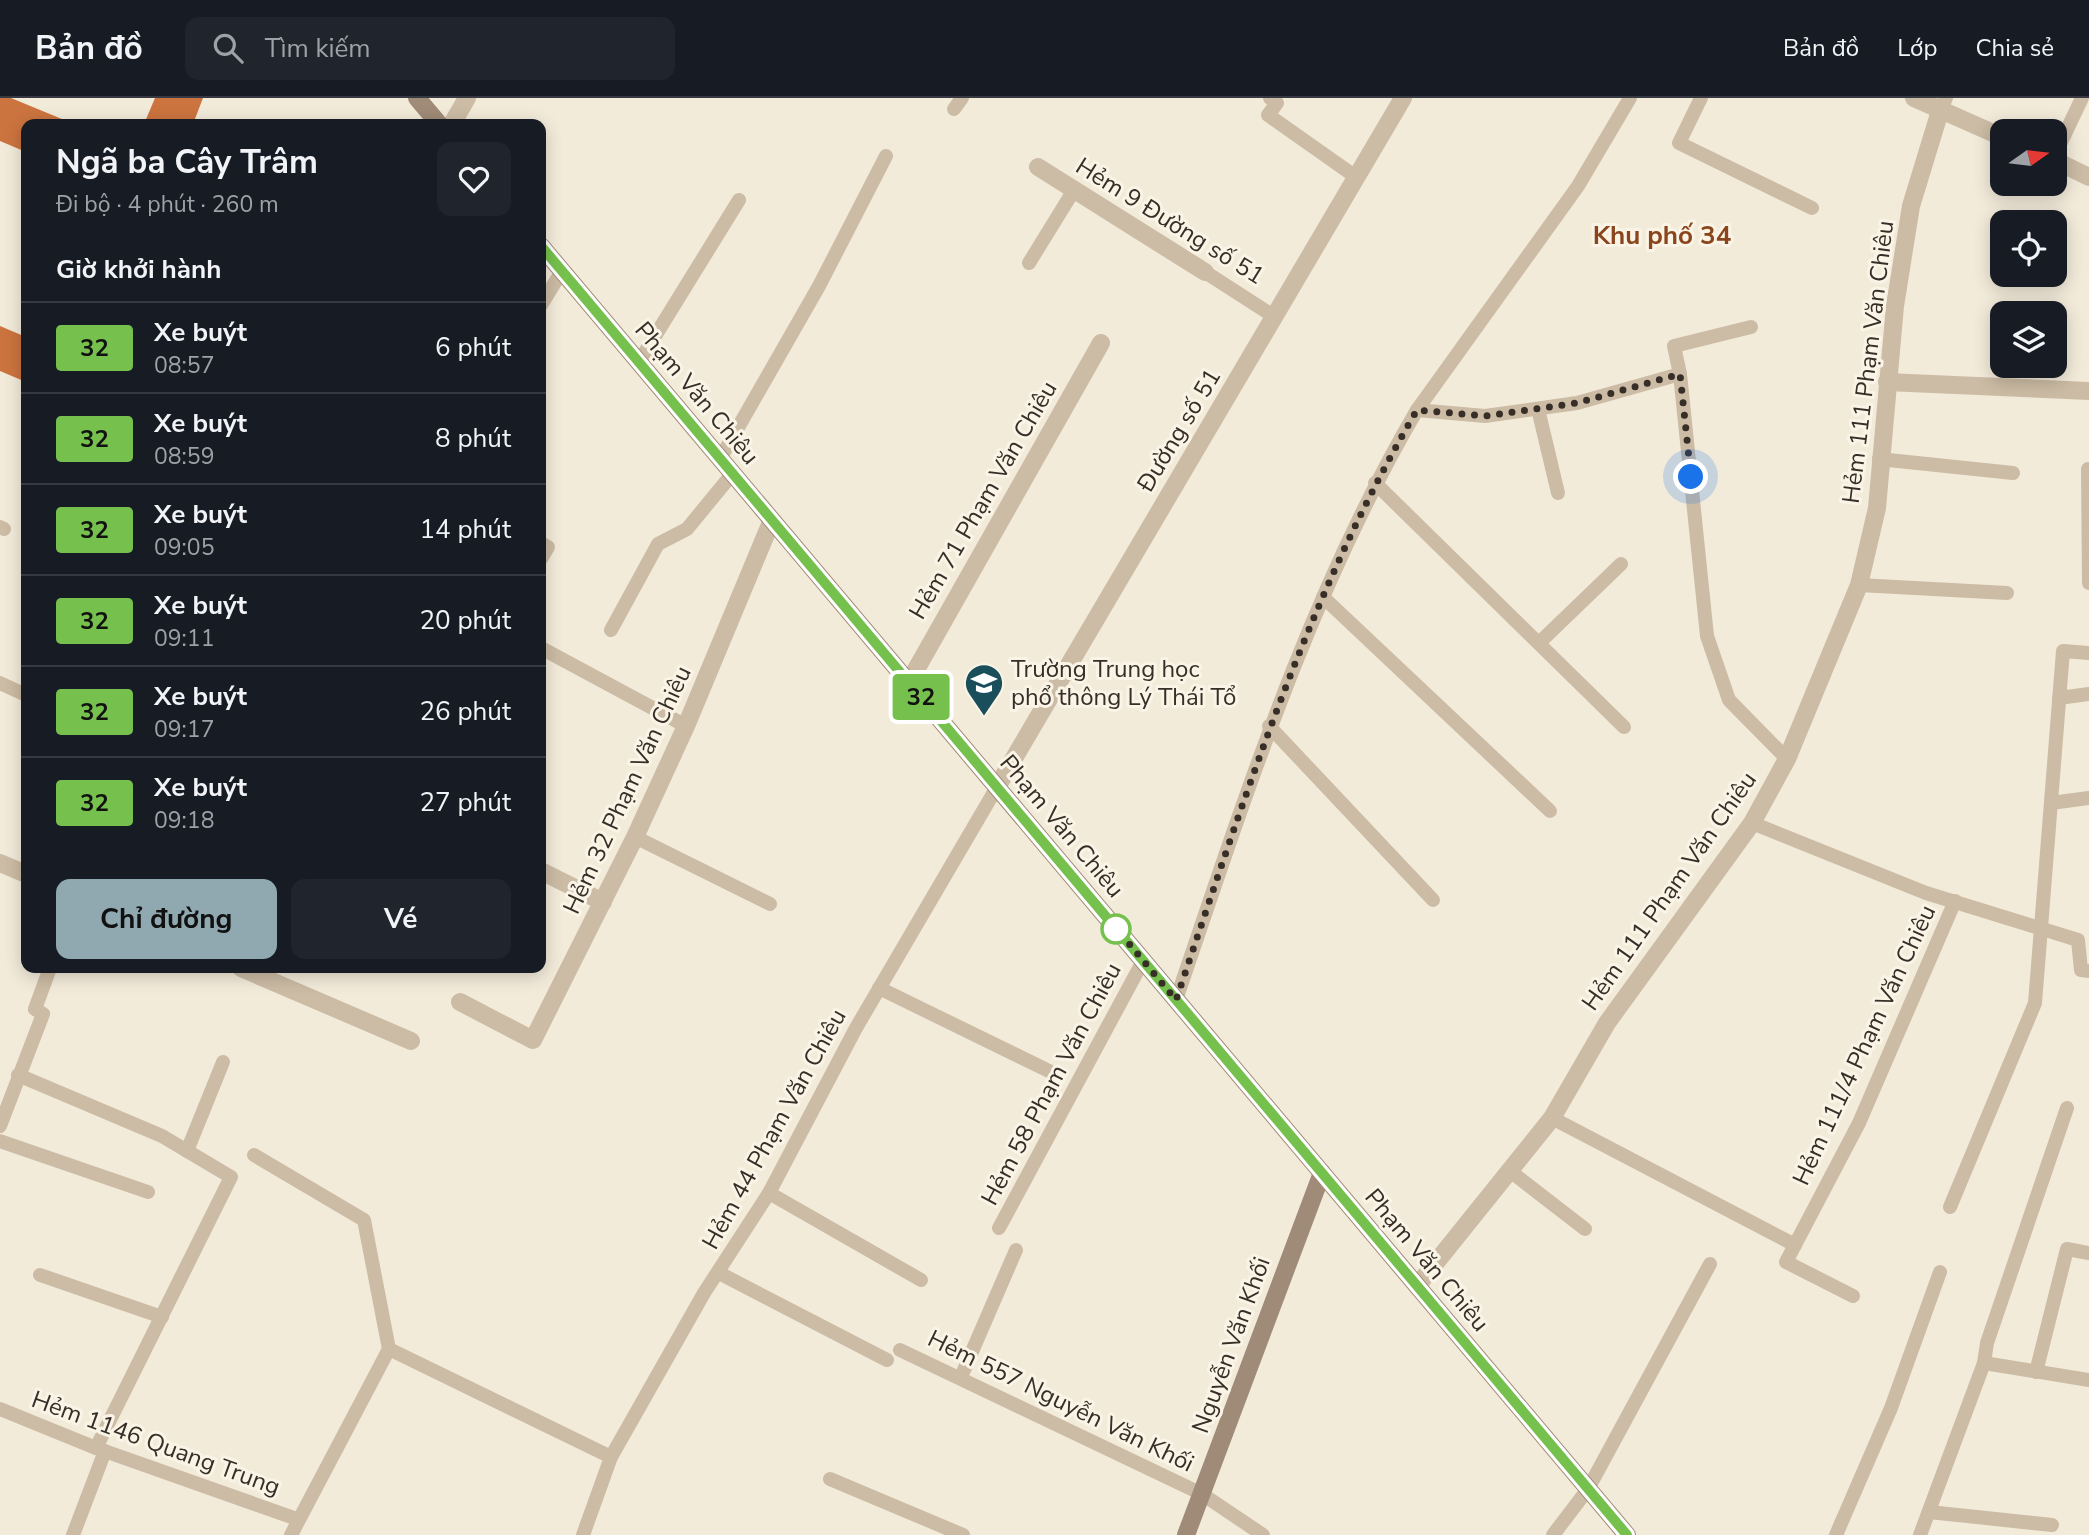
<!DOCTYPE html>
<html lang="vi">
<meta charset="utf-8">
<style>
:root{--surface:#171b24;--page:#20242c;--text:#f1f3f6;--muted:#9ea1a6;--line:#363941;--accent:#90a9b0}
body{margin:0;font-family:"Nunito Sans",sans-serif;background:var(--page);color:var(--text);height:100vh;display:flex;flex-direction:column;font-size:26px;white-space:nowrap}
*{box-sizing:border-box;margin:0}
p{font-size:23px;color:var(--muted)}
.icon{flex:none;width:38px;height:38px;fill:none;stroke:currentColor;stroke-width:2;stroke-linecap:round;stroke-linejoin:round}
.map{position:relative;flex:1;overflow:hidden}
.panel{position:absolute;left:21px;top:21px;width:525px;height:854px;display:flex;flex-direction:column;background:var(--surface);border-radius:14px;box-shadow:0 4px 18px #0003}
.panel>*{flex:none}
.badge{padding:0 14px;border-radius:5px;font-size:24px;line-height:46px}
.needle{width:46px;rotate:76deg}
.fabs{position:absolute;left:1990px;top:21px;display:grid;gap:14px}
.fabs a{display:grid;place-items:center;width:77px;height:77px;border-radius:14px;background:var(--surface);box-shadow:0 4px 18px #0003;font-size:35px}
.you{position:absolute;width:35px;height:35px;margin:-18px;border:5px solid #fff;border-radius:50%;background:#1a73e8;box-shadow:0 0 0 10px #1a73e833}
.map>.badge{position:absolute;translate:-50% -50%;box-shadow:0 0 0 4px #fff}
h2{padding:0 35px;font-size:26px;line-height:63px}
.round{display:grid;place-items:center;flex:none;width:74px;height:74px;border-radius:14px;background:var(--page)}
.headline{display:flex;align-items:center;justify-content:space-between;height:119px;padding:0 35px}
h1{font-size:33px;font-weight:700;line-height:52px}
.action{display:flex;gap:14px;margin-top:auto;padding:14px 35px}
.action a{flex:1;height:80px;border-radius:14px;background:var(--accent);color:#111;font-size:28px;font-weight:700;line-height:80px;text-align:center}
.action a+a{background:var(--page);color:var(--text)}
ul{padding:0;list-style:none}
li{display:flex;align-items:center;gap:21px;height:91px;padding:0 35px;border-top:2px solid var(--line)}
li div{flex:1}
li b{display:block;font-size:26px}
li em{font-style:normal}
li .badge{min-width:77px;font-weight:700;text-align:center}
header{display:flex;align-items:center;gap:42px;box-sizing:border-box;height:98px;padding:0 35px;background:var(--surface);border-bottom:2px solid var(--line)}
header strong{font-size:33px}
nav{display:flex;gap:38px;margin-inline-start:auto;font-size:24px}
.search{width:490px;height:63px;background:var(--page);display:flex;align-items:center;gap:18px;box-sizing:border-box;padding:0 24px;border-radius:14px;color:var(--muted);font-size:26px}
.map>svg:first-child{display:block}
</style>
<header>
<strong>Bản đồ</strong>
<div class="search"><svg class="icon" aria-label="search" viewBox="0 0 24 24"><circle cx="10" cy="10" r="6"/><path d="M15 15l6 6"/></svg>Tìm kiếm</div>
<nav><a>Bản đồ</a><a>Lớp</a><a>Chia sẻ</a></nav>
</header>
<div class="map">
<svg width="2089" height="1437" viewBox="0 0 2089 1437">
<rect width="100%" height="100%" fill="#f3ebda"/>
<!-- building -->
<g fill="#cc743f">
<polygon points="0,0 11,0 74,26 26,26 26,54 0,43"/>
<polygon points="155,0 203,0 193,26 144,26"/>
<polygon points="0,228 26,239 26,284 0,273"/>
</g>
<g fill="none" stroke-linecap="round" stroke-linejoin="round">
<!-- lane -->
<g stroke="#ccbca5" stroke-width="14">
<polyline points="1270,0 1277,5 1268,17 1356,79"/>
<polyline points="1701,0 1679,45 1812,110"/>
<polyline points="954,11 962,0"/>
<polyline points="1940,13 1946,0"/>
<polyline points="2054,59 2082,0"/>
<polyline points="1029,165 1074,92"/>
<polyline points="1205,174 1275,219"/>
<polyline points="541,207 562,173"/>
<polyline points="1751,229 1674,248 1680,276 1707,538 1729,602 1787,661"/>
<polyline points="639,264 739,102"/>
<polyline points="1538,311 1558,395"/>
<polyline points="1417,312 1578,88 1630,0"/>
<polyline points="720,361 819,188 886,58"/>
<polyline points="1879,361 2013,375"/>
<polyline points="2088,371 2089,485"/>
<polyline points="1375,385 1624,629"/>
<polyline points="0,429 4,431"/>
<polyline points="541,445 548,449 541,461"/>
<polyline points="1859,487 2007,495"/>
<polyline points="1323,499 1550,713"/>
<polyline points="611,532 658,446 687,431 733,375"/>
<polyline points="1539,545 1621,466"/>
<polyline points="541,550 686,628"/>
<polyline points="0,585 26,597"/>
<polyline points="2059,600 2089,596"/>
<polyline points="1269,628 1433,802"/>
<polyline points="2051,705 2089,700"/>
<polyline points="1752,725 1926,795 2078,842 2081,872 2089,873"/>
<polyline points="635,739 770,806"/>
<polyline points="879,890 1049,973"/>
<path d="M1176,902c69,-202 133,-406 241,-590l68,6 92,-13 103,-29"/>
<polyline points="18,977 162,1038 231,1079 96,1350"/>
<polyline points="1552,1020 1795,1147"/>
<polyline points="0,1028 43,916 35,911 50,870"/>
<polyline points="0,1043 148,1094"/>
<polyline points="187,1053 223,964"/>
<polyline points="254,1057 364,1122 389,1251"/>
<polyline points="1510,1073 1585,1131"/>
<polyline points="769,1095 921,1182"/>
<polyline points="1950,1109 2035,905 2063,553 2089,555"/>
<polyline points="999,1130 1143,863"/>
<polyline points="719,1175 887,1262"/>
<polyline points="40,1177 162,1219"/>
<polyline points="1853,1198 1786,1164 1859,1025 1955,803"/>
<polyline points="900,1252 1202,1396 1263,1437"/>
<polyline points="1984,1265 1987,1245 2067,1010"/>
<polyline points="2036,1274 2067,1151 2089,1155"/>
<polyline points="961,1279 1016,1152"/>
<polyline points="0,1311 96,1350 297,1421"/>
<polyline points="830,1381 963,1437"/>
<polyline points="1929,1414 2052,1427"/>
<polyline points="73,1437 105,1353"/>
<polyline points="291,1437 389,1251 611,1359"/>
<polyline points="583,1437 611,1359 704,1195 769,1095 856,930 997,689"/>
<polyline points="1553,1437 1588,1391 1710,1166"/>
<polyline points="1836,1437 1891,1310 1940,1174"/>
<polyline points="1920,1437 1984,1265 2089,1282"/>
</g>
<!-- street -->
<g stroke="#ccbca5" stroke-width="18">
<polyline points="1914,0 2002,39"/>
<polyline points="452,26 467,0"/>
<polyline points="2054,62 2089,79"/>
<polyline points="1038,69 1205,174"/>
<polyline points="1887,284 2089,293"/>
<polyline points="909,584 1101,245"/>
<polyline points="997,689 1403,0"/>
<polyline points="0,765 26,776"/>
<polyline points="541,773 603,804"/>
<polyline points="241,870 411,943"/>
<polyline points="460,904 533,942 635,739 686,628 772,422"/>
<polyline points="1417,1188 1552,1020 1607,925 1752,725 1787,661 1859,487 1877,410 1895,208 1911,108 1940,13"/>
</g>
<!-- secondary -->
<g stroke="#9f8b77" stroke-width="18">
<polyline points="417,0 439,26"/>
<polyline points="541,148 1627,1437"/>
<polyline points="1186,1437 1322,1075"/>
</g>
</g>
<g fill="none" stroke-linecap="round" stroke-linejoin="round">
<!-- line casing -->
<g stroke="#fff" stroke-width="16">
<polyline id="line" points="541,148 1627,1437"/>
</g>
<!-- line -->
<use href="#line" stroke="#76c04d" stroke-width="10"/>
<!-- walk -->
<path stroke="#372e27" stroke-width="7" stroke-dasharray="0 12.6" d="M1116,831l-5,-7 65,78c69,-203 132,-405 241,-590l68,6 92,-13 103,-29 11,103"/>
</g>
<!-- icons -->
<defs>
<g id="school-pin" transform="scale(2.0125)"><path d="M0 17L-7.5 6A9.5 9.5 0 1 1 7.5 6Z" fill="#1a4e5b" stroke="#faf4e7"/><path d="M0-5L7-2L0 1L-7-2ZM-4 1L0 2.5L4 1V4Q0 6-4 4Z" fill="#fff"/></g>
</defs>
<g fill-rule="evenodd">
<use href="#school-pin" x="984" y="585"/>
</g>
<!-- markers -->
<circle fill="#fff" stroke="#76c04d" stroke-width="3.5" cx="1116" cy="831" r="14"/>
<g text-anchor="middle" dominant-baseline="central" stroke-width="6" stroke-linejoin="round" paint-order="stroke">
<!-- street labels -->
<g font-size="24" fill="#372e27" stroke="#faf4e7">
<text transform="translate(1170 123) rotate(32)">Hẻm 9 Đường số 51</text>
<text transform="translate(1868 264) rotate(-83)">Hẻm 111 Phạm Văn Chiêu</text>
<text transform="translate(697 295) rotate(50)">Phạm Văn Chiêu</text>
<text transform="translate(1179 332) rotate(-59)">Đường số 51</text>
<text transform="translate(983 402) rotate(-60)">Hẻm 71 Phạm Văn Chiêu</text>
<text transform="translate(627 692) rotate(-65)">Hẻm 32 Phạm Văn Chiêu</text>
<text transform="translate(1062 728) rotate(50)">Phạm Văn Chiêu</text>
<text transform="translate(1669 793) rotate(-55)">Hẻm 111 Phạm Văn Chiêu</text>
<text transform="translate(1864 947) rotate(-65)">Hẻm 111/4 Phạm Văn Chiêu</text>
<text transform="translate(1051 986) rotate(-62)">Hẻm 58 Phạm Văn Chiêu</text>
<text transform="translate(774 1031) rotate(-61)">Hẻm 44 Phạm Văn Chiêu</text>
<text transform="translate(1427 1162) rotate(50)">Phạm Văn Chiêu</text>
<text transform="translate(1231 1247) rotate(-70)">Nguyễn Văn Khối</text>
<text transform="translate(1061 1303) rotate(26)">Hẻm 557 Nguyễn Văn Khối</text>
<text transform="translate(156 1345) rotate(20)">Hẻm 1146 Quang Trung</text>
</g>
<!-- poi labels -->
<g font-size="24" fill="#372e27" stroke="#faf4e7" text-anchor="start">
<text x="1011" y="571">Trường Trung học<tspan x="1011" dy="28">phổ thông Lý Thái Tổ</tspan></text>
</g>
<!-- neighbourhood labels -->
<g font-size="26" font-weight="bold" fill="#8a451c" stroke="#faf4e7">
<text x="1662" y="137">Khu phố 34</text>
</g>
</g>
</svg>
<div class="fabs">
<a><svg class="needle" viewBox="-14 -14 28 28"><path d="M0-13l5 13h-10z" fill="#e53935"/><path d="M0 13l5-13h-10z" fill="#9ea1a6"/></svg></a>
<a><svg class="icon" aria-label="locate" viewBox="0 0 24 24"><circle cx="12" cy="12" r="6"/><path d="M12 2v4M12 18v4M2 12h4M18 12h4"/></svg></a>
<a><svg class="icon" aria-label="layers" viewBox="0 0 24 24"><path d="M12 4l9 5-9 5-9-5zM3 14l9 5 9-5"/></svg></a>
</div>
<div class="you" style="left:1691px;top:379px"></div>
<b class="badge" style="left:921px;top:599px;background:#76c04d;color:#111">32</b>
<section class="panel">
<div class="headline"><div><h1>Ngã ba Cây Trâm</h1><p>Đi bộ · 4 phút · 260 m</p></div><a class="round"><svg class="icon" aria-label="heart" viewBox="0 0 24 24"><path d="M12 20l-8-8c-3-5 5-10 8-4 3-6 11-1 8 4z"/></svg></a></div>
<h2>Giờ khởi hành</h2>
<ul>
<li><span class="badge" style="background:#76c04d;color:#111">32</span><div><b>Xe buýt</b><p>08:57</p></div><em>6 phút</em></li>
<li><span class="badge" style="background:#76c04d;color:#111">32</span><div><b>Xe buýt</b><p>08:59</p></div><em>8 phút</em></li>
<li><span class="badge" style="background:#76c04d;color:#111">32</span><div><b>Xe buýt</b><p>09:05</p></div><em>14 phút</em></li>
<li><span class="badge" style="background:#76c04d;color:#111">32</span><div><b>Xe buýt</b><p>09:11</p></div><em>20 phút</em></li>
<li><span class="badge" style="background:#76c04d;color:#111">32</span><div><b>Xe buýt</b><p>09:17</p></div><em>26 phút</em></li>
<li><span class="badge" style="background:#76c04d;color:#111">32</span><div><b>Xe buýt</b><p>09:18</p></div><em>27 phút</em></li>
</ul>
<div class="action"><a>Chỉ đường</a><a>Vé</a></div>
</section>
</div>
